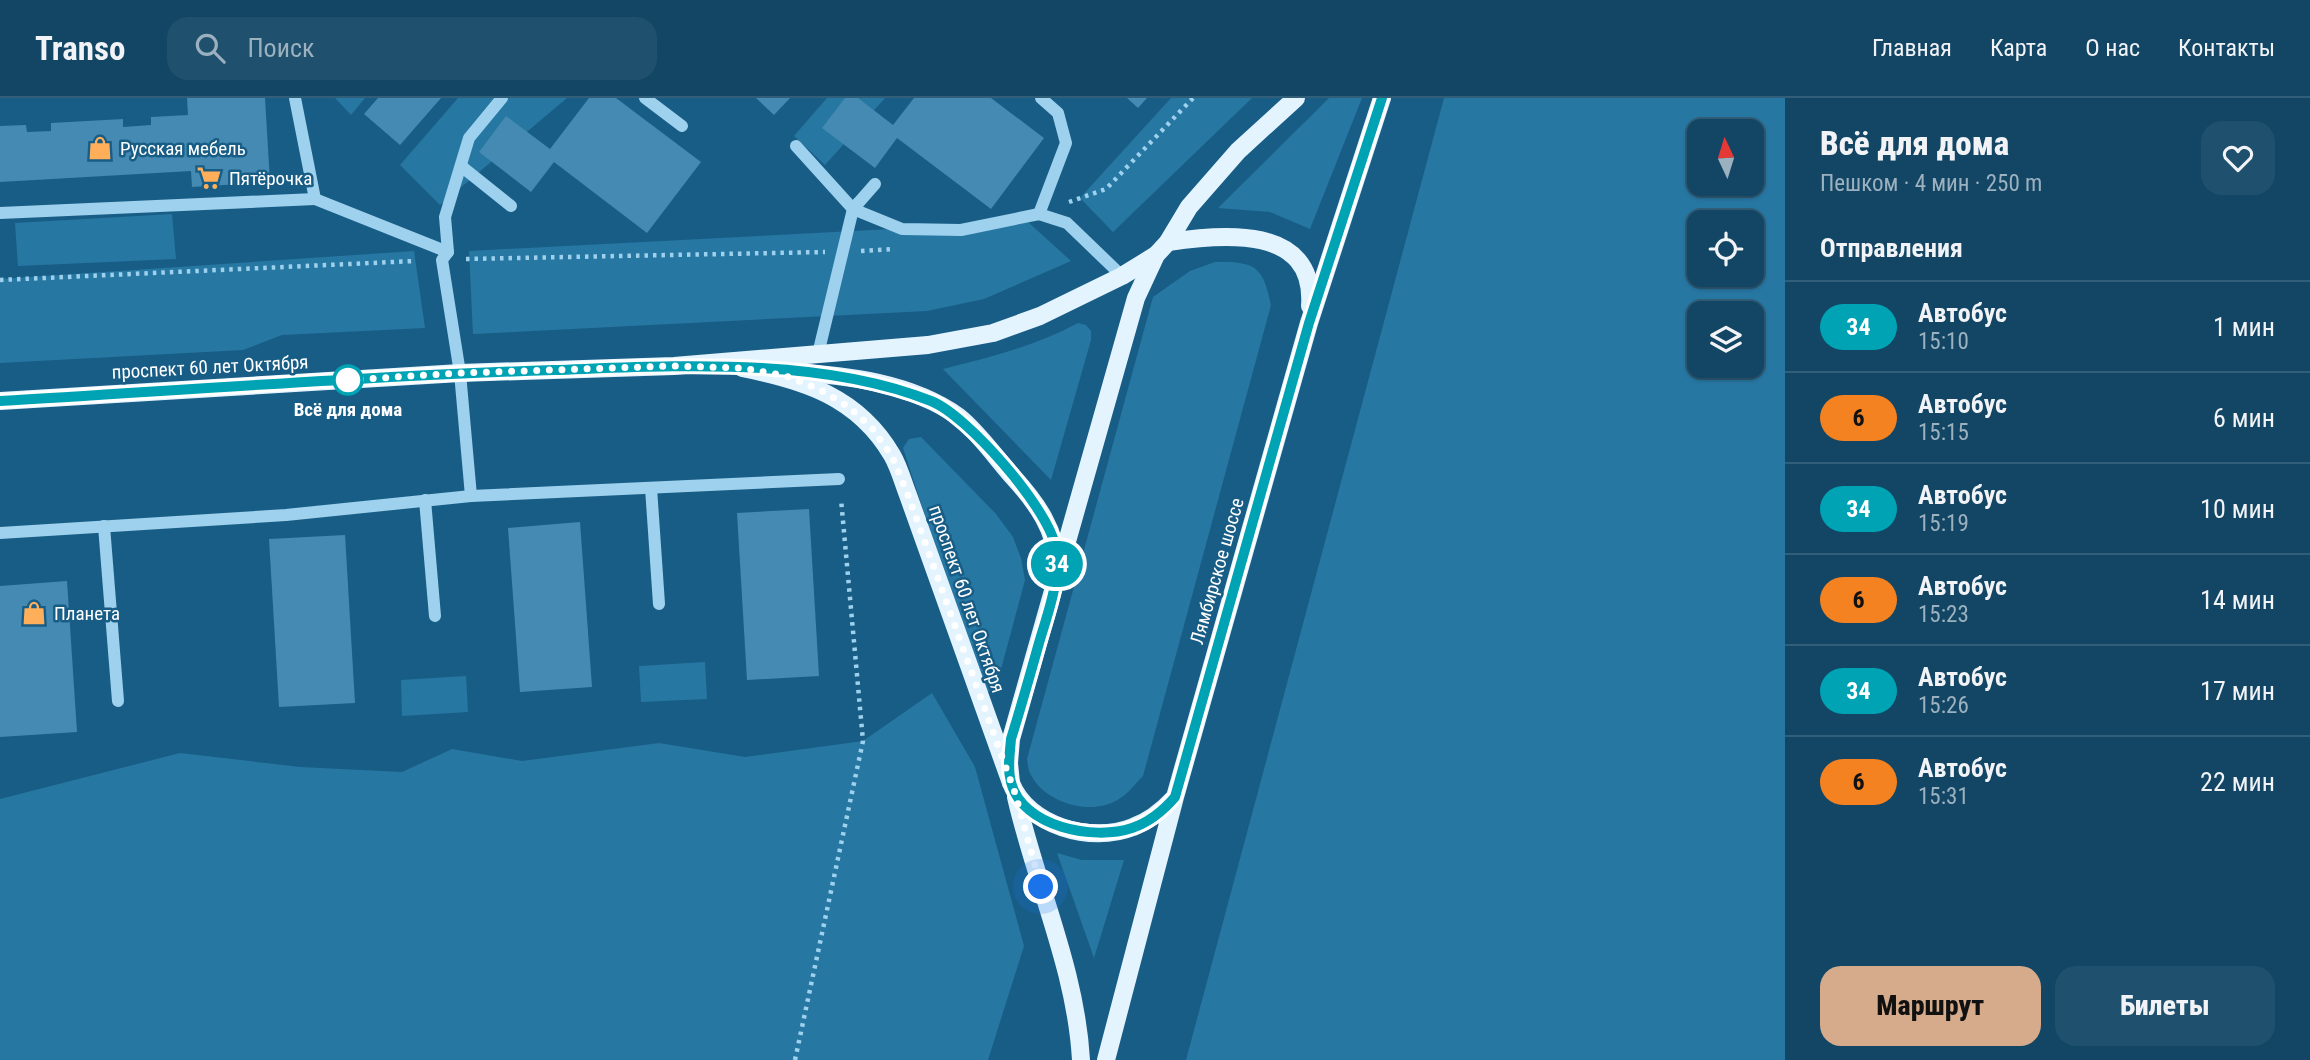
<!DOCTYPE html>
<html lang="ru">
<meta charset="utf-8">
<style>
:root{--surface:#124664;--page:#1f506d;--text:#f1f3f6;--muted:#9cb1bf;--line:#315e78;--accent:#d6ab8b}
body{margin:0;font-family:"Roboto Condensed",sans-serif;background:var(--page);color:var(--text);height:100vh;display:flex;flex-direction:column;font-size:26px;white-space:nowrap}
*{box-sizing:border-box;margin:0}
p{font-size:23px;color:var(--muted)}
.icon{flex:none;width:38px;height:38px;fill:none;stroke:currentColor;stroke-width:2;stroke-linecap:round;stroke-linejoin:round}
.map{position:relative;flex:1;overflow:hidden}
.sheet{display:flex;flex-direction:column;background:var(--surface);width:525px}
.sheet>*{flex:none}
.badge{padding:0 14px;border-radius:23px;font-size:24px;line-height:46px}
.needle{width:46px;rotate:356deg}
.buttons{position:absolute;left:1687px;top:21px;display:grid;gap:14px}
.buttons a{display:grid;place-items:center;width:77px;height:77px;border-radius:14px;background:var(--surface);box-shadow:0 2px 5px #0004,0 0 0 2px var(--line);font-size:35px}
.you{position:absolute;width:35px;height:35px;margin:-18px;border:5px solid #fff;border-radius:50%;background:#1a73e8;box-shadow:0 0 0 10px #1a73e833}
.map>.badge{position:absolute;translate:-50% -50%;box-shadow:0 0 0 4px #fff}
h2{padding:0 35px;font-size:26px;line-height:63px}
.round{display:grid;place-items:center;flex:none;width:74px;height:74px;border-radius:21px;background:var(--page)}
.overview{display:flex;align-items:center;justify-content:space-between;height:119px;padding:0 35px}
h1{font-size:33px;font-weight:800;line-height:52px}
.primary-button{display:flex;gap:14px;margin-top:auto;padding:14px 35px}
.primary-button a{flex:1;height:80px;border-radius:21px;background:var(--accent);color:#111;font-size:28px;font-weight:800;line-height:80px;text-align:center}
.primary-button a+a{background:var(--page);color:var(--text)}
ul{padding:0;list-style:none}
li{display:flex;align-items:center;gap:21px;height:91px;padding:0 35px;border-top:2px solid var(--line)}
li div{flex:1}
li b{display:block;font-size:26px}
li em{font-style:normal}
li .badge{min-width:77px;font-weight:700;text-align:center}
header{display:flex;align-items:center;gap:42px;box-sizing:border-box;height:98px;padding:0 35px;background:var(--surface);border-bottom:2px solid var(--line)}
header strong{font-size:33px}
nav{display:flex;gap:38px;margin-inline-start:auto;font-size:24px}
.search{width:490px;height:63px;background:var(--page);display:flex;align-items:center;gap:18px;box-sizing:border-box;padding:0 24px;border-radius:21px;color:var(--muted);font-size:26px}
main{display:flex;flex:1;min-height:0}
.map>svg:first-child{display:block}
</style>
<header>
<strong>Transo</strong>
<div class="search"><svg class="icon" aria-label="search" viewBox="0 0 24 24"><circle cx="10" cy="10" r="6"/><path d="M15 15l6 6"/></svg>Поиск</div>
<nav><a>Главная</a><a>Карта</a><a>О нас</a><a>Контакты</a></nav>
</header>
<main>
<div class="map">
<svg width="1785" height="962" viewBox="0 0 1785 962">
<rect width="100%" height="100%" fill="#185d86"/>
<!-- green -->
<g fill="#2777a3" fill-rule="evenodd">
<polygon points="335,0 365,0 351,17"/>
<polygon points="458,0 567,0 440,107 400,67"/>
<polygon points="827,0 885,0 825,67 794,38"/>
<polygon points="1171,0 1252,0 1113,134 1080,100"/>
<polygon points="1329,0 1362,0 1310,131 1270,114 1218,110"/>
<path d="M1444,0h341v962h-599zM1699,33h53v53h-53zM1699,124h53v53h-53zM1699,215h53v53h-53z"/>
<polygon points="172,116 176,161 18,168 15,125"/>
<polygon points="1028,124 1071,163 984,201 927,213 473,236 469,153"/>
<polygon points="414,153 425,230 282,237 243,252 0,265 0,181"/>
<path d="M1215,164c40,-1 48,4 56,43l-128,471c-7,7 -15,18 -24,23 -27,18 -74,4 -88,-24 -3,-4 -3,-11 -4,-16l126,-462 37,-26z"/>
<path d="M1078,225l8,2 5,6v9l-40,140 -108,-111c48,-12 92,-23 135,-46z"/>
<polygon points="921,339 996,416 1013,439 1021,460 1025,482 996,590 988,594 980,587 903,350 909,341"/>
<polygon points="705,564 707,601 641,604 639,568"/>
<polygon points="466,578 468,614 402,618 401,582"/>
<polygon points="932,595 975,669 1024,848 988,962 0,962 0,701 180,655 300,669 402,674 452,651 522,663 659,645 745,659 863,643"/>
<polygon points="1057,755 1082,762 1124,762 1094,860"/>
</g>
<!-- building -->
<g fill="#448ab2">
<polygon points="187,0 265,0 270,84 192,89 191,73 0,84 0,28 26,27 27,34 51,33 51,25 123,21 123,29 151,27 151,19 188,17"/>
<polygon points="378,0 441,0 400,47 364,16"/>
<polygon points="589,0 616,0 701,64 647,135 554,64 531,94 479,54 506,18 550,51"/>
<polygon points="756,0 790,0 774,17"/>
<polygon points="845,0 858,0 893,27 914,0 991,0 1044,40 991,111 897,40 875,70 822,30"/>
<polygon points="1127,0 1147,0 1138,10"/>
<polygon points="809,411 819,578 747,582 737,415"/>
<polygon points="580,424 592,589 520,594 508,430"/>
<polygon points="345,437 355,605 279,609 269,441"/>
<polygon points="67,483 77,634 0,639 0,488"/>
</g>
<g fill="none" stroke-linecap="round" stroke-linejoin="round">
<!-- path -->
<g stroke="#9ed1ed" stroke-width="4.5" stroke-dasharray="3.5 5" stroke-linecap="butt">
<polyline points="1069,104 1106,91 1193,0"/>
<polyline points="861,153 894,151"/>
<polyline points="466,161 825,154"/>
<polyline points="0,182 415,163"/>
<polyline points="795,962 863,643 841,401"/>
</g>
<!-- minor -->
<g stroke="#9ed1ed" stroke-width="12">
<polyline points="295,0 315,101 448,154"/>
<polyline points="645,0 682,28"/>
<polyline points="796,48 853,111"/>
<polyline points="461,68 511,108"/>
<polyline points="875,86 853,111 902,131 961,132 1039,116 1067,125 1122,178"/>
<polyline points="0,115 315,101"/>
<polyline points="1039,116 1066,45 1058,15 1041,0"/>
<polyline points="818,256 853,111 858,105"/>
<polyline points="651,390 659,506"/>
<polyline points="471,398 460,275 442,162 448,154 445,119 469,40 502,0"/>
<polyline points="425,402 435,518"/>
<polyline points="104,428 118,603"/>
<polyline points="0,435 286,417 471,398 839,381"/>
</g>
<!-- major -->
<g stroke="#e4f4ff" stroke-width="18">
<path d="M1168,144c53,-8 148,-18 142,64"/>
<path d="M742,270c62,12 116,29 150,87 7,12 11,27 16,40l103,288c17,43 80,61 122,44 16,-6 28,-15 40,-28"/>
<path d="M790,274c56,3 122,11 169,45 19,15 38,42 54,60 23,25 44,54 44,89"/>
<polyline points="0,303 460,275 674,268 928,247 993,235 1040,218 1122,178 1156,157"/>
<polyline points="1011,685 1009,665 1011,641 1136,200 1156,157 1168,144 1189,109 1238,53 1296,0"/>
<path d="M1016,699c20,88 60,172 65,263"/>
<polyline points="1106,962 1175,699 1309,225 1382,0"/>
</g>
</g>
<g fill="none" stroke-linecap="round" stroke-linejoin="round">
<!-- line casing -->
<g stroke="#fff" stroke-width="16">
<path id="line" d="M0,303c185,-11 369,-25 554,-31 119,-4 265,-14 377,31 36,14 116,106 124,144 7,32 -7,67 -16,98 -9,32 -18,64 -28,96 -1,14 -4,29 0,43 11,45 83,59 121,46 18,-6 31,-17 43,-31l134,-474 73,-225"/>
</g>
<!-- line -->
<use href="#line" stroke="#00a3b4" stroke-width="10"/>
<!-- walk -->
<polyline stroke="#fff" stroke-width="7" stroke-dasharray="0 12.6" points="348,282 460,275 674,268 742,270 786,278 819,291 849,309 872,330 892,358 908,397 1015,695 1041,789"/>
</g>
<!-- icons -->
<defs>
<g id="shop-bare" transform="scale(1.89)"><path d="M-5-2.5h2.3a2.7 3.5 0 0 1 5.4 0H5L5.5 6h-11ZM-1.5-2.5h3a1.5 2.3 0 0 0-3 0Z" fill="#ffaf5a" stroke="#185d86" stroke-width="2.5" paint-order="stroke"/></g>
<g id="supermarket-bare" transform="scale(1.89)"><path d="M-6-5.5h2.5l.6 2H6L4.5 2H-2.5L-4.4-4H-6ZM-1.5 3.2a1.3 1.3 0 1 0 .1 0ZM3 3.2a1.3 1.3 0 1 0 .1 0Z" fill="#ffaf5a" stroke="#185d86" stroke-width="2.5" paint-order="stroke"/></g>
</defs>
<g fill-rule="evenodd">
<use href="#shop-bare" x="100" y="50"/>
<use href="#supermarket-bare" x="209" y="80"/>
<use href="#shop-bare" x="34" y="515"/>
</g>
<!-- markers -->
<circle fill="#fff" stroke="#00a3b4" stroke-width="3.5" cx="348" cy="282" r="14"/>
<g text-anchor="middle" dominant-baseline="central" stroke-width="5" stroke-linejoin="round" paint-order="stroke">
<!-- poi labels -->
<g font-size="19" fill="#fff" stroke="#185d86" text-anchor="start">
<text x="120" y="50">Русская мебель</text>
<text x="229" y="80">Пятёрочка</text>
<text x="54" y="515">Планета</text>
</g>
<!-- street labels -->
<g font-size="19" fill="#fff" stroke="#185d86">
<text transform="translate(210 269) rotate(-3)">проспект 60 лет Октября</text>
<text transform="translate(1217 473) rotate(-74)">Лямбирское шоссе</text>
<text transform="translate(967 501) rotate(71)">проспект 60 лет Октября</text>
</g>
<!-- stop labels -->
<g font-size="19" font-weight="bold" fill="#fff" stroke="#185d86">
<text x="348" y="311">Всё для дома</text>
</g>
</g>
</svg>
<div class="buttons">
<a><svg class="needle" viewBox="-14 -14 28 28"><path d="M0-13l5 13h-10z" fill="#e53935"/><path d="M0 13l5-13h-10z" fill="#9cb1bf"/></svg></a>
<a><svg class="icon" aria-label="locate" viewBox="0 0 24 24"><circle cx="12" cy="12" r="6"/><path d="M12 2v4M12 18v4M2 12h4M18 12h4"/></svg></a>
<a><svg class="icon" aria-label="layers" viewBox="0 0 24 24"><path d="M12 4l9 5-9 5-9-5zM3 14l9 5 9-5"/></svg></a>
</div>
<div class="you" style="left:1041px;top:789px"></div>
<b class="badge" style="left:1057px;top:466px;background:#00a3b4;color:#fff">34</b>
</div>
<section class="sheet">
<div class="overview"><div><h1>Всё для дома</h1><p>Пешком · 4 мин · 250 m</p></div><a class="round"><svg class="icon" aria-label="heart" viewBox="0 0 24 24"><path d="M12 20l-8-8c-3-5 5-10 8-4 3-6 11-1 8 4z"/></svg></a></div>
<h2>Отправления</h2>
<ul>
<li><span class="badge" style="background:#00a3b4;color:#fff">34</span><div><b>Автобус</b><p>15:10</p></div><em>1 мин</em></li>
<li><span class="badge" style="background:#f58220;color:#111">6</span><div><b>Автобус</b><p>15:15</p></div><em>6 мин</em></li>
<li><span class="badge" style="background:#00a3b4;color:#fff">34</span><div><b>Автобус</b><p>15:19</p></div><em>10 мин</em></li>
<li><span class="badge" style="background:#f58220;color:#111">6</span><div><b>Автобус</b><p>15:23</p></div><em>14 мин</em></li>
<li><span class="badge" style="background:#00a3b4;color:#fff">34</span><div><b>Автобус</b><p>15:26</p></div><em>17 мин</em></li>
<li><span class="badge" style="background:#f58220;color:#111">6</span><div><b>Автобус</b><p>15:31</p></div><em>22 мин</em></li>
</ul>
<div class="primary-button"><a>Маршрут</a><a>Билеты</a></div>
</section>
</main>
